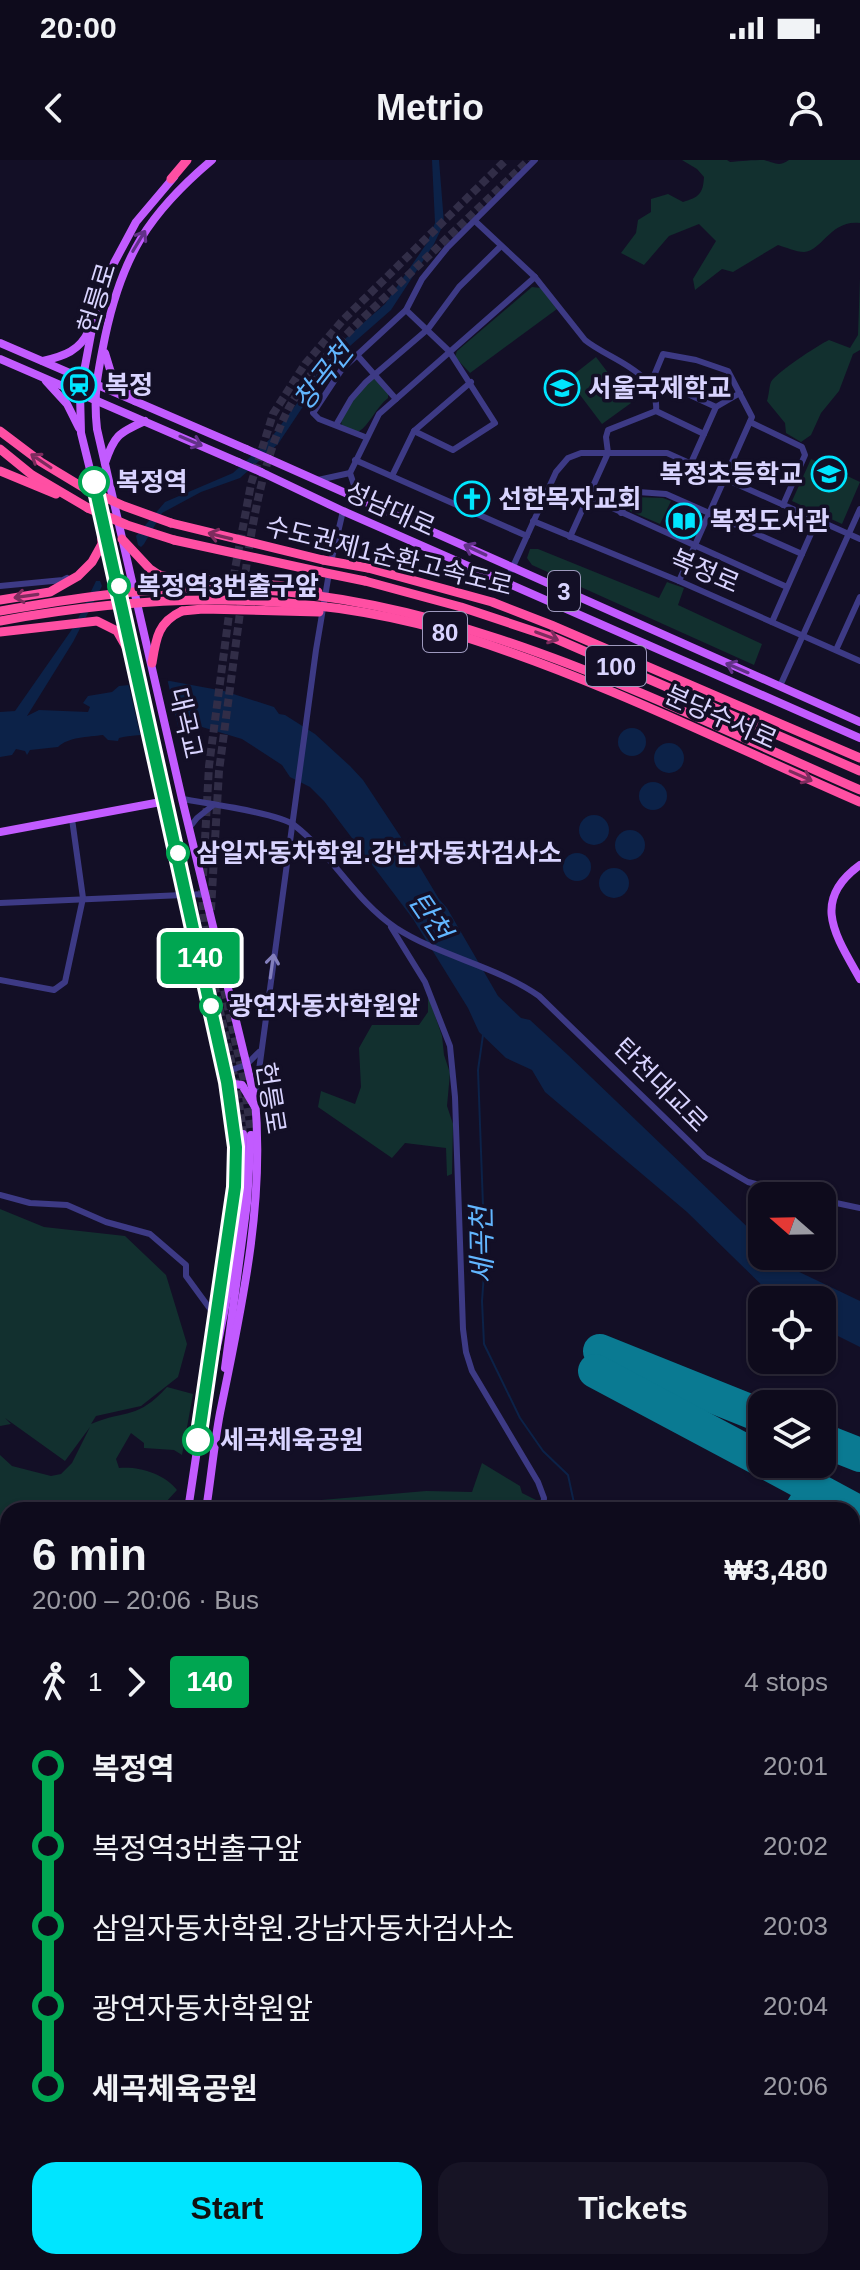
<!DOCTYPE html>
<meta charset="utf-8">
<style>
:root{--surface:#0e0b1c;--page:#171425;--text:#f1f3f6;--muted:#9b9ba3;--line:#2e2b3b;--accent:#00e5ff}
body{margin:0;font-family:Arial,"Noto Sans KR",sans-serif;background:var(--page);color:var(--text);height:100vh;display:flex;flex-direction:column;font-size:30px;white-space:nowrap}
*{box-sizing:border-box;margin:0}
p{font-size:26px;color:var(--muted)}
.icon{flex:none;width:44px;height:44px;fill:none;stroke:currentColor;stroke-width:2;stroke-linecap:round;stroke-linejoin:round}
.map{position:relative;flex:1;overflow:hidden}
.sheet{position:absolute;left:0px;top:1342px;width:860px;height:768px;display:flex;flex-direction:column;background:var(--surface);border-radius:24px 24px 0 0;box-shadow:0 2px 6px #0004,0 0 0 2px var(--line)}
.sheet>*{flex:none}
.badge{padding:0 16px;border-radius:6px;font-size:28px;line-height:52px}
.needle{width:52px;rotate:290deg}
.buttons{position:absolute;left:748px;top:1022px;display:grid;gap:16px}
.buttons a{display:grid;place-items:center;width:88px;height:88px;border-radius:16px;background:var(--surface);box-shadow:0 2px 6px #0004,0 0 0 2px var(--line);font-size:40px}
.map>.badge{position:absolute;translate:-50% -50%;box-shadow:0 0 0 4px #fff}
.legs{display:flex;align-items:center;gap:12px;height:88px;padding:0 32px;font-size:26px}
.legs p{margin-inline-start:auto}
.head{display:flex;align-items:center;justify-content:space-between;height:136px;padding:0 32px}
h1{font-size:44px;font-weight:700;line-height:60px}
.primary-button{display:flex;gap:16px;margin-top:auto;padding:16px 32px}
.primary-button a{flex:1;height:92px;border-radius:24px;background:var(--accent);color:#111;font-size:32px;font-weight:700;line-height:92px;text-align:center}
.primary-button a+a{background:var(--page);color:var(--text)}
ul{padding:0 32px;list-style:none}
li{display:flex;align-items:center;gap:28px;height:80px;font-size:30px}
li i{display:grid;place-items:center;width:12px;height:100%;margin:0 10px;background:currentColor}
li i::after{content:'';width:20px;height:20px;margin:-10px;border:6px solid;border-radius:50%;background:var(--surface)}
li p{margin-inline-start:auto}
li:first-child i{background:linear-gradient(#0000 50%,currentColor 0)}
li:last-child i{background:linear-gradient(currentColor 50%,#0000 0)}
.status{display:flex;justify-content:space-between;align-items:center;height:56px;padding:0 40px;background:var(--surface);direction:ltr}
.status svg{height:22px;fill:currentColor}
header{display:flex;justify-content:space-between;align-items:center;height:104px;padding:0 32px;background:var(--surface);font-size:36px;font-weight:700}
.map>svg:first-child{display:block}
</style>
<div class="status"><b>20:00</b><svg viewBox="0 0 49 12"><path d="M0 12V9h3v3zM5 12V6h3v6zM10 12V3h3v9zM15 12V0h3v12zM26 1h20v11H26zM47 4h2v5h-2z"/></svg></div>
<header><svg class="icon" aria-label="back" viewBox="0 0 24 24"><path d="M15 5l-7 7 7 7"/></svg>Metrio<svg class="icon" aria-label="person" viewBox="0 0 24 24"><circle cx="12" cy="8" r="4"/><path d="M4 21q1-7 8-7t8 7"/></svg></header>
<div class="map">
<svg width="860" height="2110" viewBox="0 0 860 2110">
<rect width="100%" height="100%" fill="#130f26"/>
<!-- green -->
<g fill="#12302f">
<path d="M682,0h45l3,2c10,-1 23,-2 34,-2 11,3 15,7 25,0h71v63c-29,-4 -38,28 -56,29 -8,0 -19,-5 -26,-7l-45,27 -11,-3 -27,21 -2,-11 23,-38 -17,-17 -30,12 -25,29 -23,-12 15,-20 2,-13 13,-8v-13l17,-5 15,8c16,-5 20,-8 21,-25l-7,-8z"/>
<path d="M860,118v72l-7,4 -14,37 -18,22 -10,22 -10,7 -15,-9 -1,-10 -18,-22c2,-6 2,-14 4,-19 5,-9 47,-37 58,-42l21,8 8,-13z"/>
<polygon points="532,127 541,128 557,149 470,213 455,197 457,191"/>
<polygon points="596,197 631,243 602,264 568,219"/>
<path d="M373,218l5,1 10,13v6c-12,9 -18,27 -30,34l-16,-6 -1,-5 11,-21z"/>
<polygon points="811,299 860,322 842,364 792,341"/>
<polygon points="635,337 663,338 671,341 660,364 630,351 628,346"/>
<polygon points="530,389 538,389 659,438 667,422 684,428 678,445 762,484 754,505 532,405 527,398"/>
<polygon points="428,835 442,876 444,895 450,913 447,946 453,964 452,1014 447,1016 446,988 405,983 392,998 318,947 321,931 355,944 361,927 359,888 372,865 419,865 428,852"/>
<path d="M0,1049l44,18 81,9 41,39 21,69 -9,33 -37,29 -45,10 -5,8c36,-15 46,-4 76,-37l26,7 -11,61 -8,-5 -30,-2v-5l-13,-10 -15,26 3,9c20,-2 46,6 58,22l-12,13 -1,7h-156v57l-8,-3v-109l12,11 39,10 10,-2 11,-11 18,-36 -25,34 -60,-43 6,6 -11,2z"/>
<polygon points="482,1303 520,1326 522,1333 540,1342 540,1350 267,1350 275,1344 426,1331 472,1332"/>
<polygon points="598,2102 828,2102 824,2110 597,2110"/>
</g>
<!-- water -->
<g fill="#0c2248">
<polygon points="432,0 439,0 444,63 434,84 391,150 334,200 278,284 240,318 201,332 162,353 144,384 141,387 138,385 136,376 165,342 233,313 271,278 307,230 330,192 385,144 427,83 435,63"/>
<path d="M96,421h4l2,5 -29,56 -46,74 12,-6 49,2 2,-5 -7,-4 5,-7 24,-4 7,-6 51,-5 54,10 50,16 5,7 6,1 30,19 35,32 13,14 49,74 27,45 8,9 51,88 23,22 9,2 38,35 194,186v15h15l16,13 67,32v46l-38,-19v-28h-45l-90,-88 -142,-120 -13,-22 -26,-12 -27,-26 -11,-24 -55,-89 -89,-118 -14,-14 -20,-10 -8,-12 -40,-26 -50,-15c-19,14 -50,8 -73,14l-1,3 -10,-1 -5,-5c-15,2 -35,2 -45,12l-28,3 -3,5 -2,-4 -9,-2 -4,6 -12,2v-45l15,-1 60,-86z"/>
<circle cx="632" cy="582" r="14"/>
<circle cx="669" cy="598" r="15"/>
<circle cx="653" cy="636" r="14"/>
<circle cx="594" cy="670" r="15"/>
<circle cx="630" cy="685" r="15"/>
<circle cx="577" cy="707" r="14"/>
<circle cx="614" cy="723" r="15"/>
</g>
<!-- pier -->
<polygon fill="#130f26" points="167,518 180,575 141,578 128,522"/>
<g fill="none" stroke-linecap="round" stroke-linejoin="round">
<!-- stream -->
<g stroke="#0c2248" stroke-width="2">
<polyline points="483,875 478,910 485,1100 482,1141 484,1184 520,1258 543,1291 568,1315 574,1343 572,1350"/>
<polyline points="852,1905 860,1909"/>
<polyline points="0,2055 8,2054"/>
</g>
<!-- taxiway -->
<g stroke="#0a7a92" stroke-width="14">
<polyline points="822,1300 841,1293 859,1294"/>
<polyline points="790,1350 818,1304"/>
<polyline points="852,1559 860,1563"/>
</g>
<!-- runway -->
<g stroke="#0a7a92" stroke-width="34">
<polyline points="600,1191 762,1256"/>
<polyline points="595,1211 762,1300"/>
<polyline points="822,1280 860,1295"/>
<polyline points="769,1304 860,1353"/>
</g>
<!-- major-tunnel -->
<g stroke="#312d47" stroke-width="8" stroke-dasharray="8 4" stroke-linecap="butt">
<path d="M244,424c7,-56 19,-128 46,-178 27,-47 71,-86 110,-123 43,-41 86,-82 129,-123"/>
<polyline points="203,716 209,606 235,409 251,324 273,254 305,204 343,160 506,0"/>
<path d="M202,730c2,83 33,162 41,244"/>
<polyline points="211,750 219,611 241,445"/>
<polyline points="219,807 244,921 251,975"/>
</g>
<!-- minor -->
<g stroke="#3d3a85" stroke-width="6">
<path d="M475,61l60,56 50,63c24,20 75,31 71,71l-48,19 -2,7 2,16 -38,84"/>
<polyline points="406,150 449,191 495,263 453,290 414,271"/>
<polyline points="357,195 396,239"/>
<polyline points="653,218 716,247 740,233"/>
<polyline points="647,224 653,218 663,194 696,200 728,211 752,257 679,421"/>
<polyline points="656,251 704,274 691,303"/>
<polyline points="750,262 802,287 805,295 783,345"/>
<polyline points="336,265 351,239 366,222 428,169 459,127 501,86"/>
<polyline points="704,274 716,247"/>
<polyline points="365,277 319,259 313,253 342,209 406,150 422,119 447,88 535,0"/>
<polyline points="355,300 527,376"/>
<polyline points="392,316 414,271 471,222"/>
<polyline points="318,320 350,313"/>
<polyline points="358,337 350,313 379,254 535,117"/>
<polyline points="588,337 787,427"/>
<polyline points="621,353 629,336 638,332 666,334 802,394"/>
<polyline points="533,361 679,421 860,501"/>
<polyline points="331,402 343,351"/>
<polyline points="506,422 556,312 568,298 581,293 667,293 860,379"/>
<polyline points="0,426 63,420 67,418"/>
<polyline points="772,462 817,360"/>
<polyline points="836,490 860,437"/>
<polyline points="780,526 860,349"/>
<path d="M182,639c23,4 96,14 112,26 39,30 61,76 102,103 45,29 98,37 143,68l166,161 43,25 53,14"/>
<polyline points="189,668 197,658 212,646"/>
<polyline points="0,743 206,734"/>
<polyline points="391,767 425,822 450,886 455,937 463,1169 466,1192 472,1211 538,1322 544,1338 543,1350"/>
<polyline points="0,820 54,830 65,822 83,738 72,659"/>
<polyline points="225,912 246,905 259,892"/>
<polyline points="256,932 316,490 329,413"/>
<polyline points="0,1035 30,1043 67,1045 106,1062 150,1074 186,1105 186,1116 216,1157"/>
<polyline points="822,1040 860,1048"/>
<polyline points="0,1428 8,1431"/>
<polyline points="0,1465 8,1445"/>
<polyline points="0,1493 8,1496"/>
<polyline points="852,1990 860,2007"/>
<polyline points="0,2026 8,2026"/>
<polyline points="852,2031 856,2041 860,2042"/>
<polyline points="86,2102 87,2110"/>
<polyline points="460,2102 461,2110"/>
<polyline points="277,2110 301,2102"/>
<polyline points="550,2110 551,2102"/>
<polyline points="856,2110 860,2081"/>
</g>
<!-- major -->
<g stroke="#c25bff" stroke-width="8">
<polyline points="174,17 136,62 114,103 94,158 80,233 81,273 117,419 190,748 227,922 236,987 230,1071 188,1350"/>
<polyline points="0,183 246,289"/>
<polyline points="105,193 112,216 135,241"/>
<polyline points="0,199 238,302"/>
<path d="M43,201c21,-5 37,-10 46,-31"/>
<polyline points="46,221 67,244 79,268"/>
<polyline points="269,299 860,562"/>
<path d="M105,303c9,-27 13,-30 40,-42"/>
<polyline points="261,312 343,351 860,578"/>
<polyline points="0,672 166,641"/>
<path d="M860,705c-50,36 -24,71 0,114"/>
<polyline points="228,930 234,924 242,925 255,947"/>
<path d="M214,1200c17,-74 29,-150 29,-226"/>
<polyline points="225,1208 247,1043 251,975"/>
<path d="M206,1350c5,-32 8,-65 14,-97 21,-103 45,-208 35,-314l-73,-300 -85,-370c-4,-36 1,-57 8,-92 17,-81 44,-124 107,-177"/>
<polyline points="0,1527 8,1530"/>
<polyline points="0,1871 8,1856"/>
<polyline points="0,1911 8,1895"/>
<polyline points="852,1946 860,1951"/>
</g>
<!-- highway -->
<g stroke="#ff4fa3" stroke-width="9">
<polyline points="171,19 187,0"/>
<polyline points="0,271 41,302 84,328"/>
<polyline points="0,289 32,315 88,348"/>
<polyline points="0,311 56,334"/>
<polyline points="171,363 323,400"/>
<polyline points="122,379 150,409 159,415"/>
<polyline points="174,380 321,412"/>
<polyline points="368,408 492,442 551,465 860,598"/>
<polyline points="365,421 461,447 554,478 860,611"/>
<polyline points="0,440 50,432 78,416 92,402 102,384 100,348"/>
<polyline points="0,472 97,461 117,471 136,504"/>
<path d="M152,503c4,-25 6,-41 30,-52"/>
</g>
<!-- major-bridge -->
<g stroke="#c25bff" stroke-width="8">
<polyline points="246,289 269,299"/>
<polyline points="238,302 261,312"/>
</g>
<!-- highway-bridge -->
<g stroke="#ff4fa3" stroke-width="9">
<polyline points="84,328 124,346 171,363"/>
<polyline points="88,348 127,365 174,380"/>
<polyline points="323,400 368,408"/>
<polyline points="321,412 365,421"/>
<polyline points="159,415 177,419 254,421 318,432"/>
<path d="M0,451c70,-12 139,-23 211,-23 232,0 441,111 649,202"/>
<polyline points="182,451 203,449 319,452"/>
<path d="M0,461c157,-29 314,-32 468,17 135,43 263,108 392,164"/>
</g>
</g>
<!-- one-way arrows -->
<defs><path id="oneway-shaft" d="M-6 0H5M1.5-3L5.5 0L1.5 3" fill="none" stroke-width="1.6" stroke-linecap="round" stroke-linejoin="round" transform="scale(2)"/></defs>
<g stroke="#623188">
<use href="#oneway-shaft" transform="translate(139 81) rotate(-59)"/>
<use href="#oneway-shaft" transform="translate(191 281) rotate(23)"/>
<use href="#oneway-shaft" transform="translate(475 390) rotate(-155)"/>
<use href="#oneway-shaft" transform="translate(737 508) rotate(-157)"/>
</g>
<g stroke="#7d2c5e">
<use href="#oneway-shaft" transform="translate(41 301) rotate(-146)"/>
<use href="#oneway-shaft" transform="translate(220 376) rotate(-166)"/>
<use href="#oneway-shaft" transform="translate(26 436) rotate(172)"/>
<use href="#oneway-shaft" transform="translate(547 476) rotate(20)"/>
<use href="#oneway-shaft" transform="translate(801 616) rotate(24)"/>
</g>
<use stroke="#837fbc" href="#oneway-shaft" transform="translate(272 806) rotate(-82)"/>
<g fill="none" stroke-linecap="round" stroke-linejoin="round">
<!-- line-1 casing -->
<g stroke="#fff" stroke-width="18">
<polyline id="line-1" points="94,322 227,922 236,987 235,1027 198,1280"/>
</g>
<!-- line-1 -->
<use href="#line-1" stroke="#00a651" stroke-width="12"/>
</g>
<!-- icons -->
<defs>
<g id="station-ring" transform="scale(1.8)"><circle r="9.5" fill="#130f26" stroke="#00e5ff" stroke-width="1.5"/><path d="M-3-6H3Q5-6 5-4V2Q5 4 3 4L4.5 6H3L1.5 4h-3L-3 6H-4.5L-3 4Q-5 4-5 2V-4Q-5-6-3-6ZM-3.5-4v3h7v-3ZM-3.5 1v1.5H-2V1ZM2 1v1.5H3.5V1Z" fill="#00e5ff"/></g>
<g id="school-ring" transform="scale(1.8)"><circle r="9.5" fill="#130f26" stroke="#00e5ff" stroke-width="1.5"/><path d="M0-5L7-2L0 1L-7-2ZM-4 1L0 2.5L4 1V4Q0 6-4 4Z" fill="#00e5ff"/></g>
<g id="church-ring" transform="scale(1.8)"><circle r="9.5" fill="#130f26" stroke="#00e5ff" stroke-width="1.5"/><path d="M-1.2-6h2.4v3.5h3.3v2.4h-3.3V6h-2.4V-.1h-3.3v-2.4h3.3Z" fill="#00e5ff"/></g>
<g id="library-ring" transform="scale(1.8)"><circle r="9.5" fill="#130f26" stroke="#00e5ff" stroke-width="1.5"/><path d="M-6-4Q-3-5.5-.7-3.5V5Q-3 3-6 4ZM6-4Q3-5.5 .7-3.5V5Q3 3 6 4Z" fill="#00e5ff"/></g>
</defs>
<g fill-rule="evenodd">
<use href="#station-ring" x="79" y="225"/>
<use href="#school-ring" x="562" y="228"/>
<use href="#school-ring" x="829" y="314"/>
<use href="#church-ring" x="472" y="339"/>
<use href="#library-ring" x="684" y="361"/>
</g>
<!-- markers -->
<g fill="#fff" stroke="#00a651" stroke-width="4">
<circle cx="94" cy="322" r="14"/>
<circle cx="119" cy="426" r="10"/>
<circle cx="178" cy="693" r="10"/>
<circle cx="211" cy="846" r="10"/>
<circle cx="198" cy="1280" r="14"/>
</g>
<g text-anchor="middle" dominant-baseline="central" stroke-width="7" stroke-linejoin="round" paint-order="stroke">
<!-- shield labels -->
<g fill="#130f26" stroke="#9e99be" stroke-width="2">
<rect x="548" y="411" width="32" height="40" rx="6"/>
<rect x="423" y="452" width="44" height="40" rx="6"/>
<rect x="586" y="486" width="60" height="40" rx="6"/>
</g>
<g font-size="24" font-weight="bold" fill="#d9d4ff">
<text x="564" y="431">3</text>
<text x="445" y="472">80</text>
<text x="616" y="506">100</text>
</g>
<!-- street labels -->
<g font-size="26" fill="#d9d4ff" stroke="#130f26">
<text transform="translate(97 138) rotate(-73)">헌릉로</text>
<text transform="translate(390 349) rotate(24)">성남대로</text>
<text transform="translate(389 396) rotate(14)">수도권제1순환고속도로</text>
<text transform="translate(705 411) rotate(23)">복정로</text>
<text transform="translate(721 557) rotate(24)">분당수서로</text>
<text transform="translate(186 563) rotate(77)">대곡교</text>
<text transform="translate(661 925) rotate(45)">탄천대교로</text>
<text transform="translate(271 938) rotate(81)">헌릉로</text>
</g>
<!-- poi labels -->
<g font-size="26" font-weight="bold" fill="#d9d4ff" stroke="#130f26" text-anchor="start">
<text x="105" y="225">복정</text>
<text x="588" y="228">서울국제학교</text>
<text x="803" y="314" text-anchor="end">복정초등학교</text>
<text x="498" y="339">선한목자교회</text>
<text x="710" y="361">복정도서관</text>
</g>
<!-- stop labels -->
<g font-size="26" font-weight="bold" fill="#d9d4ff" stroke="#130f26" text-anchor="start">
<text x="116" y="322">복정역</text>
<text x="137" y="426">복정역3번출구앞</text>
<text x="196" y="693">삼일자동차학원.강남자동차검사소</text>
<text x="229" y="846">광연자동차학원앞</text>
<text x="220" y="1280">세곡체육공원</text>
</g>
<!-- water labels -->
<g font-size="28" font-style="italic" fill="#62b6ff" stroke="#130f26">
<text transform="translate(323 216) rotate(-52)">창곡천</text>
<text transform="translate(430 756) rotate(56)">탄천</text>
<text transform="translate(482 1085) rotate(-91)">세곡천</text>
</g>
</g>
</svg>
<div class="buttons">
<a><svg class="needle" viewBox="-14 -14 28 28"><path d="M0-13l5 13h-10z" fill="#e53935"/><path d="M0 13l5-13h-10z" fill="#9b9ba3"/></svg></a>
<a><svg class="icon" aria-label="locate" viewBox="0 0 24 24"><circle cx="12" cy="12" r="6"/><path d="M12 2v4M12 18v4M2 12h4M18 12h4"/></svg></a>
<a><svg class="icon" aria-label="layers" viewBox="0 0 24 24"><path d="M12 4l9 5-9 5-9-5zM3 14l9 5 9-5"/></svg></a>
</div>
<b class="badge" style="left:200px;top:798px;background:#00a651;color:#fff">140</b>
<section class="sheet">
<div class="head"><div><h1>6 min</h1><p>20:00 – 20:06 · Bus</p></div><b>₩3,480</b></div>
<div class="legs"><svg class="icon" aria-label="walk" viewBox="0 0 24 24"><circle cx="13" cy="4" r="2"/><path d="M13 8l-2 6 4 7M11 14l-3 7M7 12l3-4h3l4 4"/></svg>1<svg class="icon" aria-label="forward" viewBox="0 0 24 24"><path d="M9 5l7 7-7 7"/></svg><b class="badge" style="background:#00a651;color:#fff">140</b><p>4 stops</p></div>
<ul>
<li><i style="color:#00a651"></i><b>복정역</b><p>20:01</p></li>
<li><i style="color:#00a651"></i><span>복정역3번출구앞</span><p>20:02</p></li>
<li><i style="color:#00a651"></i><span>삼일자동차학원.강남자동차검사소</span><p>20:03</p></li>
<li><i style="color:#00a651"></i><span>광연자동차학원앞</span><p>20:04</p></li>
<li><i style="color:#00a651"></i><b>세곡체육공원</b><p>20:06</p></li>
</ul>
<div class="primary-button"><a>Start</a><a>Tickets</a></div>
</section>
</div>
